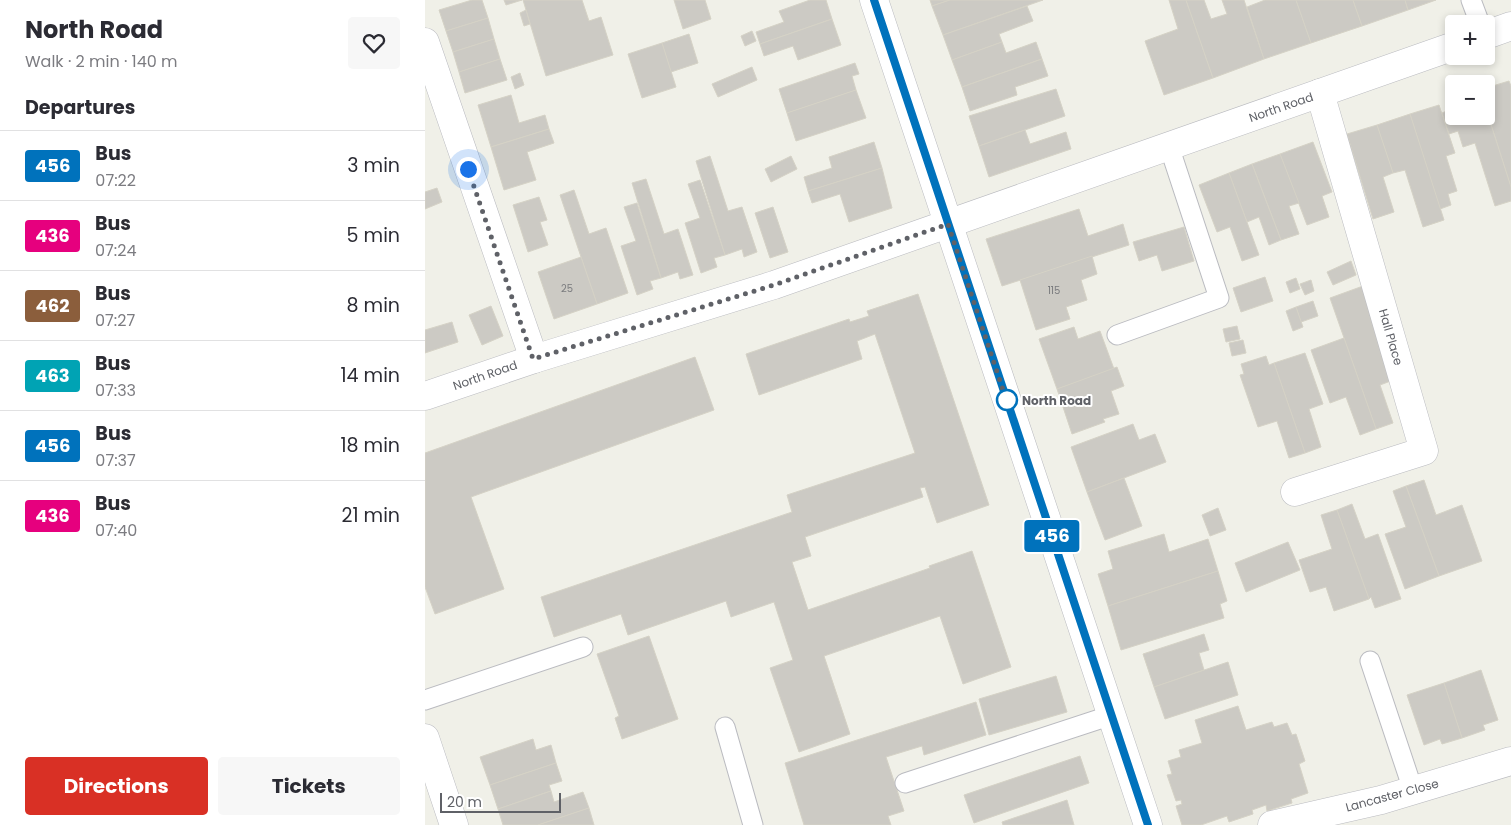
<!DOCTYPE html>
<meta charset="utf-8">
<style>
:root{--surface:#fff;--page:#f7f7f7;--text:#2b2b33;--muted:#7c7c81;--line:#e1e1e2;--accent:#d93025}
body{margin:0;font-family:Poppins,sans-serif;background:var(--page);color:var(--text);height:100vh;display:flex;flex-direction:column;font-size:19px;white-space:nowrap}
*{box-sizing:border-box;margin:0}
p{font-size:16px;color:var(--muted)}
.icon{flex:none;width:28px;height:28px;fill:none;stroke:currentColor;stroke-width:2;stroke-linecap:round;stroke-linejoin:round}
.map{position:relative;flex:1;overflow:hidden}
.sheet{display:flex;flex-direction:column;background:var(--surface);width:425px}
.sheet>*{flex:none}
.badge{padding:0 10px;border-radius:4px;font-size:18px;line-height:32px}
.buttons{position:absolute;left:1020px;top:15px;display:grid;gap:10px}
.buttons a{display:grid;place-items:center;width:50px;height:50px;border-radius:5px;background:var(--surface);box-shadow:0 2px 8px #0003;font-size:25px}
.scale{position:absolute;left:15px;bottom:12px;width:121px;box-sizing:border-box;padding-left:5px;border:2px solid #5f6167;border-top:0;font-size:14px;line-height:18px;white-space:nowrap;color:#5f6167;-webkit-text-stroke:4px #fff;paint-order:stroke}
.you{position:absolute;width:25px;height:25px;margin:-12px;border:4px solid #fff;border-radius:50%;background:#1a73e8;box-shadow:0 0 0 8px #1a73e833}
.map>.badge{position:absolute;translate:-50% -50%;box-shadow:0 0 0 2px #fff}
h2{padding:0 25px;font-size:19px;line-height:45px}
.round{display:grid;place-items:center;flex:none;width:52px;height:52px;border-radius:5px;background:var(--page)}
.head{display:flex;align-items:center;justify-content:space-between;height:85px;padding:0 25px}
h1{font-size:24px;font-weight:700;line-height:38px}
.primary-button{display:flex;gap:10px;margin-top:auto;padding:10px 25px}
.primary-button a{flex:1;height:58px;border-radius:5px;background:var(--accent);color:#fff;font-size:20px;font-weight:700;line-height:58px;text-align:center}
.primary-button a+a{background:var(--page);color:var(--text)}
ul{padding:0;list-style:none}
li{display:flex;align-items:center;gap:15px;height:70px;padding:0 25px;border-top:1px solid var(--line)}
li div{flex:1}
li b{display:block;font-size:19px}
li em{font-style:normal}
li .badge{min-width:55px;font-weight:700;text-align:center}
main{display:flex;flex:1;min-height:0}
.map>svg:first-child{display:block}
</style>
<main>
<section class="sheet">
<div class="head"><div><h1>North Road</h1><p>Walk · 2 min · 140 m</p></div><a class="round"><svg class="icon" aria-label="heart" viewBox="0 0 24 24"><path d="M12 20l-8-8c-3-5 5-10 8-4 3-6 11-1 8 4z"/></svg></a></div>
<h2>Departures</h2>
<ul>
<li><span class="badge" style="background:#0072bc;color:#fff">456</span><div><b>Bus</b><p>07:22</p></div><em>3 min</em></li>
<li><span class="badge" style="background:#e6007e;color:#fff">436</span><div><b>Bus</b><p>07:24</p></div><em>5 min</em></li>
<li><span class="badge" style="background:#8b5e3c;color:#fff">462</span><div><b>Bus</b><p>07:27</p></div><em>8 min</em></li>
<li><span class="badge" style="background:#00a3b4;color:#fff">463</span><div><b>Bus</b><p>07:33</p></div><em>14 min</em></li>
<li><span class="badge" style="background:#0072bc;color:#fff">456</span><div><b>Bus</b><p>07:37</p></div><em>18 min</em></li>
<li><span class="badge" style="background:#e6007e;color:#fff">436</span><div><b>Bus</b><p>07:40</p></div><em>21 min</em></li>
</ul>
<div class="primary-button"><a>Directions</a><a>Tickets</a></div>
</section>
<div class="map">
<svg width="1086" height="825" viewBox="0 0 1086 825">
<rect width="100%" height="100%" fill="#f0f0e8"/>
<!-- building -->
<g fill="#cccac4" stroke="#d5d2c6">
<polygon points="47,0 57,0 63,18 21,31 14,10"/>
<polygon points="79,0 97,0 81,5"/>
<polygon points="98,0 157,0 164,21 176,17 188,55 121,76"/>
<polygon points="249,0 280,0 286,19 258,29"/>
<polygon points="385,0 401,0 407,19 335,44 331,32 359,22 354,11"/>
<polygon points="505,0 525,0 507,6"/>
<polygon points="525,0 618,0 518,35 507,6"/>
<polygon points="744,0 761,0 788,78 739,95 720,41 753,29"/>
<polygon points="761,0 779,0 786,19 802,14 797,0 819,0 839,59 788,78"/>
<polygon points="840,0 871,0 886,43 839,59 822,7"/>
<polygon points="871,0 928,0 937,26 886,43"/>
<polygon points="928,0 980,0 983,10 937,26"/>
<polygon points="980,0 1011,0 983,10"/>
<polygon points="602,6 608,21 574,34 577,42 527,60 518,35"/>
<polygon points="101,10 105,24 99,26 95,13"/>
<polygon points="63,18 69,39 28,52 21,31"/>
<polygon points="407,19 416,45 373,60 368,46 339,56 335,44"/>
<polygon points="327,31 331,41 320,46 316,36"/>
<polygon points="264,34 273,63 246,72 237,43"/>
<polygon points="69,39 75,59 34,72 28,52"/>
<polygon points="577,42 581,53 611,42 617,59 537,87 527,60"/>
<polygon points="237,43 251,87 217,98 203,54"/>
<polygon points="75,59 82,80 40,93 34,72"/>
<polygon points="617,59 623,76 590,87 592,95 545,111 537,87"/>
<polygon points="430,63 434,74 427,76 431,90 362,113 354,89"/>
<polygon points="327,67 332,80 293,97 287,84"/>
<polygon points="95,73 99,85 90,89 86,77"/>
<polygon points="1084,81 1086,86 1086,187 1061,109 1061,88"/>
<polygon points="631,89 640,116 554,146 544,116"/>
<polygon points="431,90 441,118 371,141 362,113"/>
<polygon points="86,95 94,123 120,115 124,129 66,147 53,105"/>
<polygon points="1029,99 1029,116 1061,116 1061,109 1086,187 1086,201 1070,206 1050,143 1038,147 1033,131 1024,134 1017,113 1024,110 1021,102"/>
<polygon points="1014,105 1030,153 1021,156 1032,191 1023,194 1026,205 1015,209 985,114"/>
<polygon points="985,114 1019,220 998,227 980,170 968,173 952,125"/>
<polygon points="952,125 968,173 958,177 969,212 948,219 922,134"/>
<polygon points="124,129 129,143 102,152 111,180 79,190 66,147"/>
<polygon points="600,130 605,144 641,132 646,149 564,177 554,146"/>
<polygon points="449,142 457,168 383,191 379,177 407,168 404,157"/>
<polygon points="888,142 907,192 897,196 904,217 882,225 855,154"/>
<polygon points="855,154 874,203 864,206 874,234 856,240 827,164"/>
<polygon points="285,156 303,211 317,207 332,252 319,257 317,249 300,255 271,161"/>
<polygon points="366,156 372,169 346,182 340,169"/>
<polygon points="827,164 856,240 844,245 834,217 822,222 804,173"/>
<polygon points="457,168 467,208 424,222 415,194 387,203 383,191"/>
<polygon points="804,173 834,255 817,261 805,227 792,232 774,185"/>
<polygon points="221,179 239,234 253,229 268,275 255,279 253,272 236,278 207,183"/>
<polygon points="275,180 300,255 289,258 292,267 276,273 260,223 275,218 263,184"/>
<polygon points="12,188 17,202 0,209 0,192"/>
<polygon points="149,190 164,234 181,228 203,293 172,304 135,195"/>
<polygon points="114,197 122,220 115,222 123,245 103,252 88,205"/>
<polygon points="212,203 236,278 225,281 228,289 212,295 196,246 211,241 199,207"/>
<polygon points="348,207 363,252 345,258 330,213"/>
<polygon points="654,209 663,236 698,224 704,245 577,286 561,239"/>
<polygon points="759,227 769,261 737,271 732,255 714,261 708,242"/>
<polygon points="667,256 672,274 656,280 662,300 641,307 645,319 611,330 595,280"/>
<polygon points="156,257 172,304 129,319 113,272"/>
<polygon points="926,261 931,275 908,285 902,272"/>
<polygon points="840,277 848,301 816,312 808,288"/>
<polygon points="871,278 875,289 865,293 861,282"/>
<polygon points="886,280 889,291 880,295 875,284"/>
<polygon points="938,286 971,379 955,385 968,423 951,429 905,298"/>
<polygon points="493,294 564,505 512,523 500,487 495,488 498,497 380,537 386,556 367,562 383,610 505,568 504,566 547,551 586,667 538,684 515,616 399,656 425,734 374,752 345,668 368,660 349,602 306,617 301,601 203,635 196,614 129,637 116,597 367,512 362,495 490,453 450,334 432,341 437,359 334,395 321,354 424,319 425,322 444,316 442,311"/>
<polygon points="888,301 893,316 876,322 871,307"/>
<polygon points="66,306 78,336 57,345 44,315"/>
<polygon points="871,307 878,327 868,331 861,311"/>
<polygon points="27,322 33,342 0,353 0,330"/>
<polygon points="812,326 815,339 801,342 798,329"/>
<polygon points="649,327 653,339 675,331 689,369 632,389 614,339"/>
<polygon points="919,338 951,429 935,435 921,397 905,403 886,350"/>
<polygon points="818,340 821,353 807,356 804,343"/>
<polygon points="880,353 898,404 884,409 896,447 880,453 849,363"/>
<polygon points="841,356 844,365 849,363 880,453 864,458 852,421 833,427 815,375 819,374 816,364"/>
<polygon points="270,357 289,410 46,497 79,589 10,614 0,587 0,453"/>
<polygon points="692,367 699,386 686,391 694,414 678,419 680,422 647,434 632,389"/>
<polygon points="708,424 714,440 730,434 741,462 662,492 646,447"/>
<polygon points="699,478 717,526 680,540 662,492"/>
<polygon points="999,480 1011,515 1037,505 1057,561 1014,576 981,486"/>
<polygon points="981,486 1014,576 980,589 960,534 981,527 968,491"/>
<polygon points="927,504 940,539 953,534 976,599 950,608 946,597 944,599 912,510"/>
<polygon points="793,508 801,530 785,536 777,515"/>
<polygon points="912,510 944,599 909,611 901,587 885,592 874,560 907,549 896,515"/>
<polygon points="739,534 744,552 783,539 793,571 683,606 673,574 688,569 683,551"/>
<polygon points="863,542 875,570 821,592 810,563"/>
<polygon points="793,571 802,601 795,604 799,618 696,650 683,606"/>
<polygon points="779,634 784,650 774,653 779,670 729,687 718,654"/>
<polygon points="224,636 253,719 197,739 190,718 194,716 172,654"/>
<polygon points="803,662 813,695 740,719 729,687"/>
<polygon points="1056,670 1073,720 1058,725 1060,730 1037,738 1019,683"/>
<polygon points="631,676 642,712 564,735 554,699"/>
<polygon points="1019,683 1037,738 1017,744 1015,739 999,745 982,695"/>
<polygon points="551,702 561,735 499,755 497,746 461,757 479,811 463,816 466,825 379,825 360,763"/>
<polygon points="813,706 821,730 847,722 849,727 862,723 867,735 871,734 880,761 874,764 883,793 866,799 867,803 842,811 841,805 827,810 828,814 804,822 802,816 776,825 757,825 751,806 757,804 756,800 751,801 742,775 747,774 743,761 756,757 754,750 777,743 770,720"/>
<polygon points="108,739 111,750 126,745 131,763 65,785 55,757"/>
<polygon points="655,756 664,783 549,823 539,795"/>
<polygon points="131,763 137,781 124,785 126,791 73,809 65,785"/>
<polygon points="126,791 129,802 158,792 164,808 113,825 78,825 73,809"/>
<polygon points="642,800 649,825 578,825 577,822"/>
<polygon points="164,808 169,825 113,825"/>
</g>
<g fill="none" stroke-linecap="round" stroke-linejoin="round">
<!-- service casing -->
<g stroke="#babbc0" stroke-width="21">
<g id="service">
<polyline points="1046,0 1055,24"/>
<polyline points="692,335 794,298 744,146"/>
<polyline points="945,661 988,790"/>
<polyline points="0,700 158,647"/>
<polyline points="300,727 328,825"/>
<polyline points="480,783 687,715"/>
</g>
</g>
<!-- minor casing -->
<g stroke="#babbc0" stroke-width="29">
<g id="minor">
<polyline points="449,0 723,825"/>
<polyline points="1061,35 1086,26"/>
<polyline points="0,42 109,359"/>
<polyline points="0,396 109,359 349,285 1029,46"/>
<polyline points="870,492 999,451 895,93"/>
<polyline points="0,738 29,825"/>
<polyline points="847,825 956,800 1086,761"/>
</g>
</g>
<!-- service -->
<use href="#service" stroke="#fff" stroke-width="19"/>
<!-- minor -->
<use href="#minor" stroke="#fff" stroke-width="28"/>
</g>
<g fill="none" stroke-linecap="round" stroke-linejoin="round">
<!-- line casing -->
<g stroke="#fff" stroke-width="11">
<polyline id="line" points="449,0 723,825"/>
</g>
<!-- line -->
<use href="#line" stroke="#0072bc" stroke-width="8"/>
<!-- walk -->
<polyline stroke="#5f6167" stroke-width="5" stroke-dasharray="0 9" points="43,169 108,359 349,285 523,224 582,402 582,400"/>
</g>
<!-- markers -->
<circle fill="#fff" stroke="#0072bc" stroke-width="2.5" cx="582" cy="400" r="10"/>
<g text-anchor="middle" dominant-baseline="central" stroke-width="4" stroke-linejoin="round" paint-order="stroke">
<!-- number labels -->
<g font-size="10" fill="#7a7b7e">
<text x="142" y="288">25</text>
<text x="629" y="290">115</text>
</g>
<!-- street labels -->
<g font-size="12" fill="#5f6167" stroke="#fff">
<text transform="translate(856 107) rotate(-19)">North Road</text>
<text transform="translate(966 337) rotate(74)">Hall Place</text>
<text transform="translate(60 375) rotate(-19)">North Road</text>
<text transform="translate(967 795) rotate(-15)">Lancaster Close</text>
</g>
<!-- stop labels -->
<g font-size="12" font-weight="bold" fill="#5f6167" stroke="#fff" text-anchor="start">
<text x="597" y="400">North Road</text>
</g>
</g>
</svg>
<div class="buttons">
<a>+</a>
<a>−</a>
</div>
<div class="scale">20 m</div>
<div class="you" style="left:43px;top:169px"></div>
<b class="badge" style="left:627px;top:536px;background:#0072bc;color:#fff">456</b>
</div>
</main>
